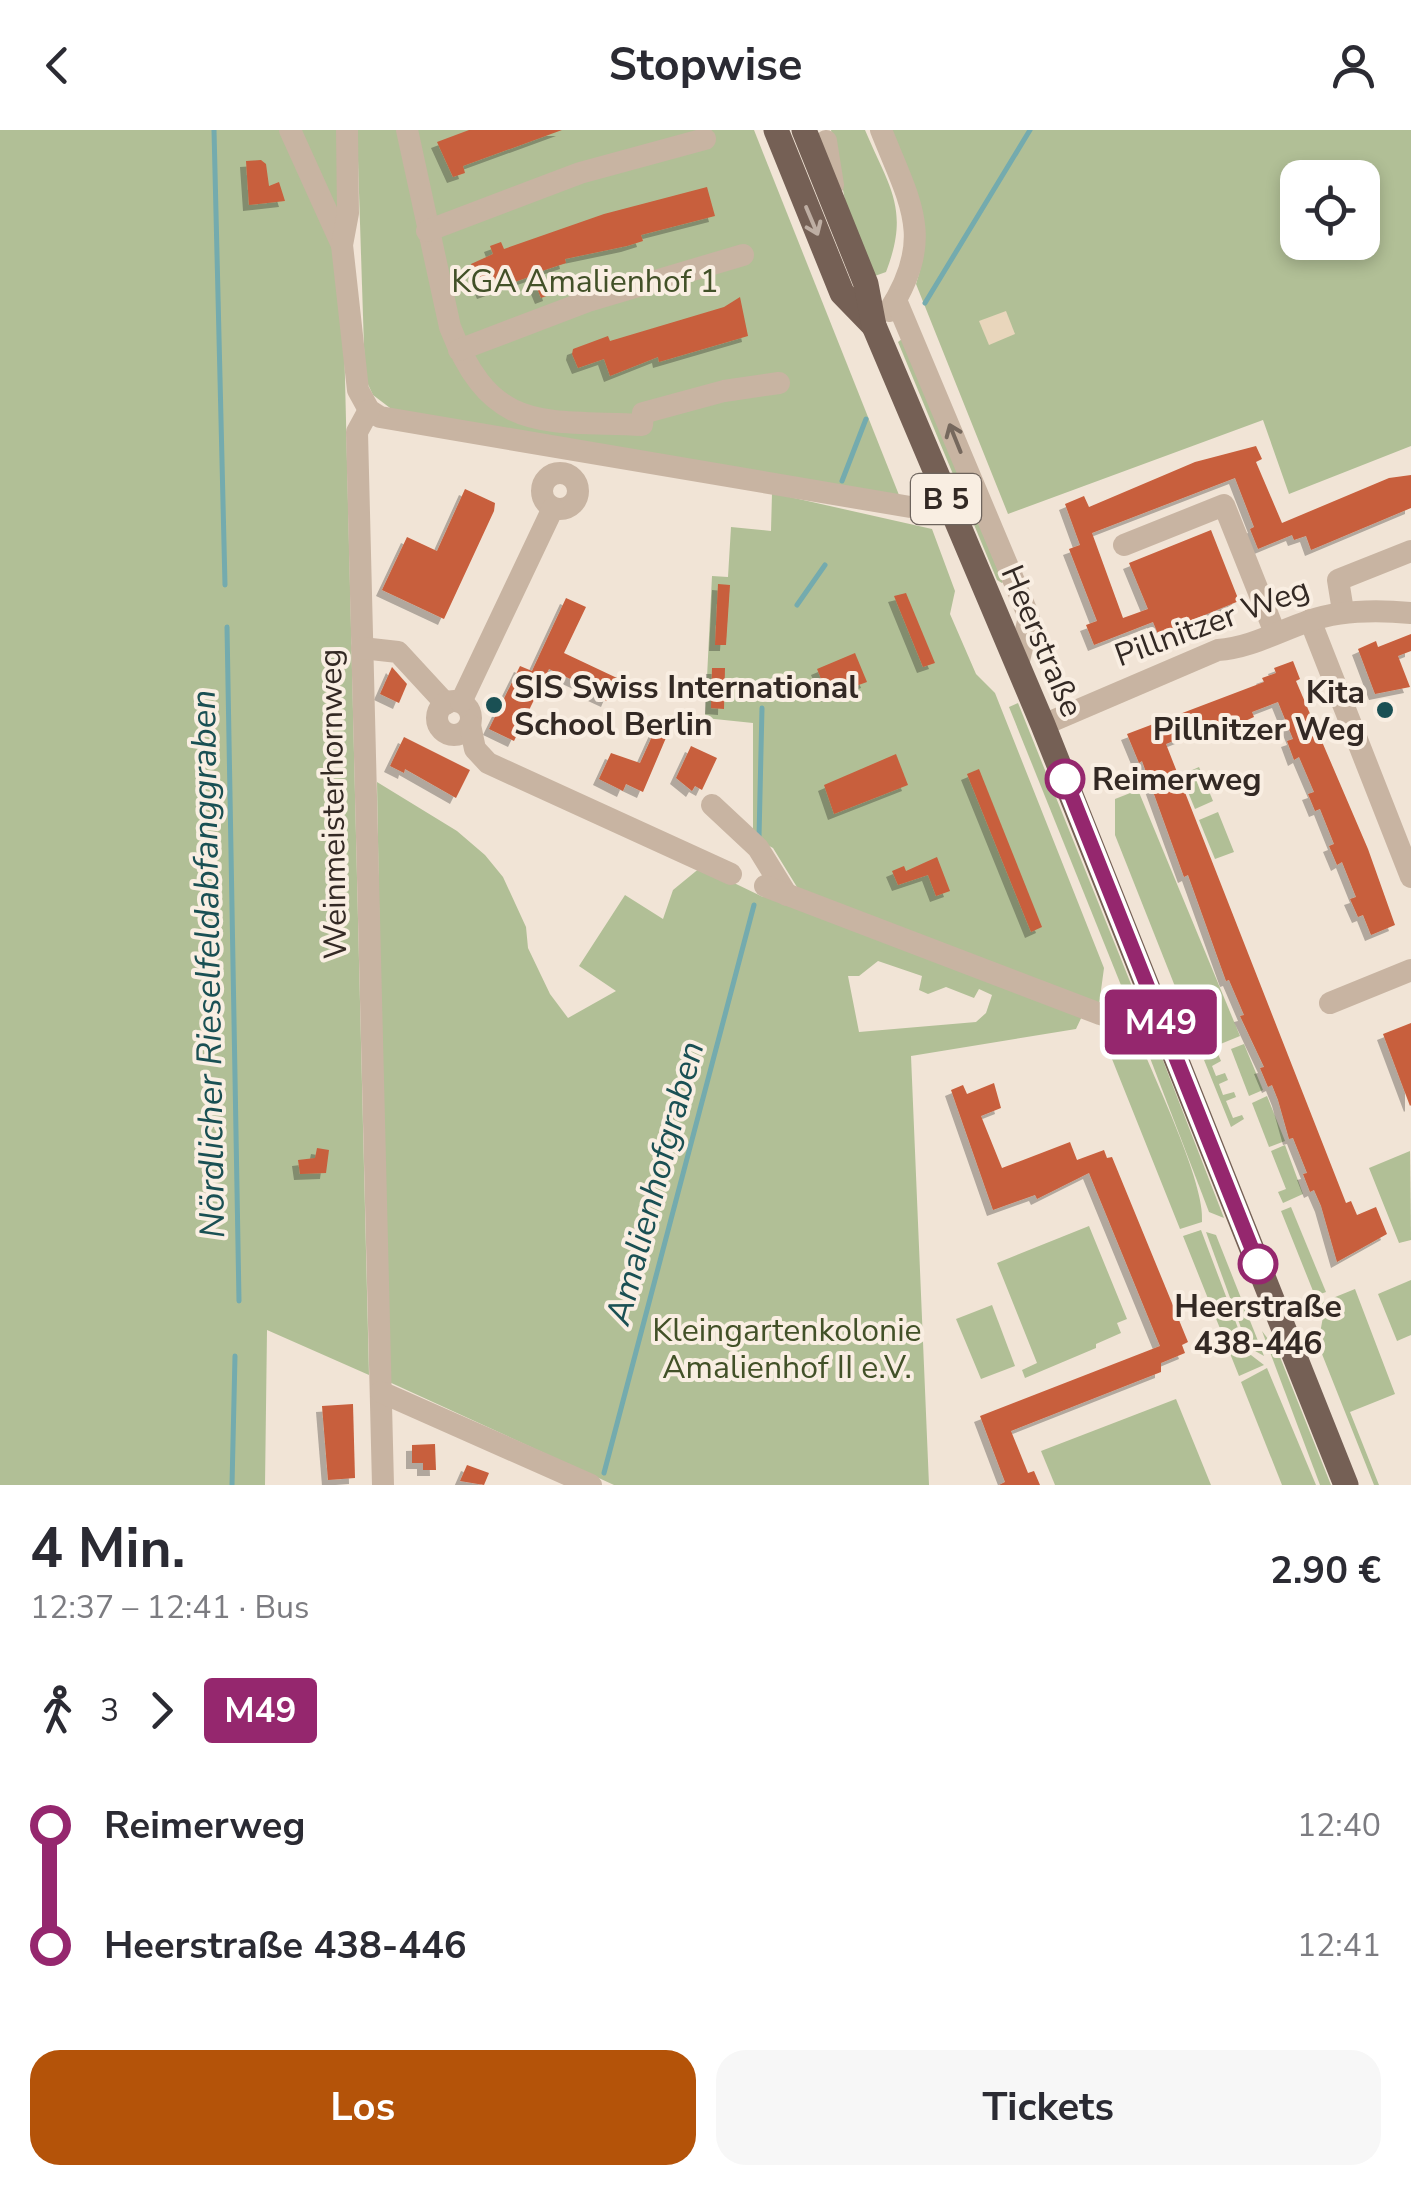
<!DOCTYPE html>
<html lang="de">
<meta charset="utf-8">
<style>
:root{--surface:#fff;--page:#f7f7f7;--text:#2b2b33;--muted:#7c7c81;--accent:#b45309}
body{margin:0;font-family:"Nunito Sans",sans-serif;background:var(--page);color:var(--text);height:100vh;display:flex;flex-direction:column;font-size:38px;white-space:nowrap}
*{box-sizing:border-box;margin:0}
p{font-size:32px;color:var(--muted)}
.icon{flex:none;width:55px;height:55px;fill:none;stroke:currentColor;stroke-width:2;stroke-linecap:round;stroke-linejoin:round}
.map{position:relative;height:1355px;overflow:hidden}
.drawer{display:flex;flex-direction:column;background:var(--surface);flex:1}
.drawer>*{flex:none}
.badge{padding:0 20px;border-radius:8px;font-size:35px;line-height:65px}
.buttons{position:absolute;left:1280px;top:30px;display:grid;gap:20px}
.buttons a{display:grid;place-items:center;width:100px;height:100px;border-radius:20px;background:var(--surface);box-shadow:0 5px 15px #0003;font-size:50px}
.map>.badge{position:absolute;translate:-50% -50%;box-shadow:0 0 0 5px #fff}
.legs{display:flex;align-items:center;gap:15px;height:110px;padding:0 30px;font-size:32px}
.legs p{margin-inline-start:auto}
.headline{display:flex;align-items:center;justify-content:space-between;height:170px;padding:0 30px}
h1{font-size:55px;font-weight:700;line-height:75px}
.action{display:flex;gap:20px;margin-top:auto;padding:20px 30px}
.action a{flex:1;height:115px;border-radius:30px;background:var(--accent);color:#fff;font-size:40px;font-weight:700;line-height:115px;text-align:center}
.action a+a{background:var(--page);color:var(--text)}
ul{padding:0 30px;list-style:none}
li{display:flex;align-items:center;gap:35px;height:120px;font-size:38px}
li i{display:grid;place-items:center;width:15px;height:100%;margin:0 12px;background:currentColor}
li i::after{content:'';width:25px;height:25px;margin:-12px;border:8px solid;border-radius:50%;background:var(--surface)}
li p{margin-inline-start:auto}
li:first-child i{background:linear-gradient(#0000 50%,currentColor 0)}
li:last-child i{background:linear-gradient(currentColor 50%,#0000 0)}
header{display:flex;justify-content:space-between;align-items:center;height:130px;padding:0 30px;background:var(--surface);font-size:45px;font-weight:700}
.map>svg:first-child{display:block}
</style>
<header><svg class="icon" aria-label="back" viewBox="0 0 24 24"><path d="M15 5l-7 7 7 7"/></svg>Stopwise<svg class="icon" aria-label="person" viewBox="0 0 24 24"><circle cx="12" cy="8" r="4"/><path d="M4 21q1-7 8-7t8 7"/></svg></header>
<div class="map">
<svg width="1411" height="1355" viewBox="0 0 1411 1355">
<defs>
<filter id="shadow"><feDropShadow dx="-6" dy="6" stdDeviation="0" flood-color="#0004"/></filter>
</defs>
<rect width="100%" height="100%" fill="#f1e4d6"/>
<!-- green -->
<g fill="#b1bf96" fill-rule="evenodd">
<polygon points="0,0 339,0 369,1245 267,1200 265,1355 0,1355"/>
<polygon points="357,0 754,0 899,365 394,281 373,265 365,248"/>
<path d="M831,0h34c25,59 45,79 21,142l-14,5 -26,-72z"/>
<path d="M889,0h522v316l-122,48 -26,-74 -255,94 -92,-230c21,-65 -3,-95 -27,-154zM1298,48h64v64h-64z"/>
<polygon points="902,209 1003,452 1002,453 997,450 898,212"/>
<path d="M772,363l160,36 23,62 -5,23 26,60 19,19 109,275 -5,37 -15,7 -8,17 -165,27 18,429h-315l-227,-104 -10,-599 80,49 28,24 18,22 23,50 2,21 22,46 18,24 48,-27 -37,-25 46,-71 38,24 10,-29 28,-23 62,30 37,-5 -27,-44 -20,-11v-114l-48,-5 7,-142 16,1 3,-50 40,4zM878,831l44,15 -3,14 9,4 18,-7 28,11 5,-9 13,6 -6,18 -10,9 -117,10 -11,-56h11z"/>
<polygon points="1018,573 1135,864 1131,880 1009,577"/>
<polygon points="1199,637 1213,671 1195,679 1181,645"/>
<polygon points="1138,660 1240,906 1201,922 1115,705 1115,669"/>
<polygon points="1218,682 1234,722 1215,729 1199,690"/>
<path d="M1102,893l35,12c16,41 69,149 65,187l-22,7 -80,-200z"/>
<polygon points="1142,907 1157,915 1224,1088 1209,1082"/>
<polygon points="1244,914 1263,960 1249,966 1231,919"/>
<polygon points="1218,924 1221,931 1212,936 1216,946 1225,943 1228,950 1219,954 1223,965 1234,962 1236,967 1226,971 1233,988 1242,985 1244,989 1231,997 1204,930"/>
<polygon points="1267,966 1285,1011 1269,1017 1252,973"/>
<polygon points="1285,1015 1303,1064 1283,1073 1278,1062 1286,1059 1271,1021"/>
<polygon points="1410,1021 1411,1110 1399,1113 1369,1038"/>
<polygon points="1291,1077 1326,1162 1315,1166 1281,1081"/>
<polygon points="1089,1096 1127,1189 1117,1193 1121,1203 1096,1214 1096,1218 1025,1248 1022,1240 1037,1233 997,1133"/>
<polygon points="1201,1100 1247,1222 1264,1235 1239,1246 1183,1106"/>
<polygon points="1206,1102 1216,1105 1264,1226 1248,1217"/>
<polygon points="1411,1150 1411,1205 1397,1211 1378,1164"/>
<polygon points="1355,1159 1395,1264 1350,1282 1379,1355 1374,1355 1318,1214 1323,1187 1318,1174"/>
<polygon points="992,1175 1015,1236 981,1249 956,1189"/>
<polygon points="1262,1201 1278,1222 1331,1355 1320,1355"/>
<polygon points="1267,1238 1316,1355 1282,1355 1241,1252"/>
<polygon points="1176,1269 1211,1355 1055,1355 1041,1321"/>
</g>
<!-- plaza -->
<polygon fill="#e9d6bc" points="1006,181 1015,204 989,215 979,191"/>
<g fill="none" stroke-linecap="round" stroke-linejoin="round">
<!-- stream -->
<g stroke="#74abae" stroke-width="5">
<polyline points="214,0 225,455"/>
<polyline points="925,173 1030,0"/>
<polyline points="842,351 866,289"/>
<polyline points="797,475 825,435"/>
<polyline points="227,497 239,1171"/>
<polyline points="759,707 762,578"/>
<polyline points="604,1343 754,775"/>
<polyline points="232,1355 235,1226"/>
</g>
</g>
<!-- building -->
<g fill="#c85f3c" filter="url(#shadow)">
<polygon points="469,0 562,0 463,36 465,43 453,47 437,12"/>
<polygon points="261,30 266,34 269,56 279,52 285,71 249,75 246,31"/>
<polygon points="707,57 715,86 641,105 643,111 627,116 565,129 566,133 542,141 549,165 541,168 532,146 483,163 471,134 493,124 490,116 501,112 504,119 604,84"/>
<polygon points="740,167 748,206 659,232 658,227 610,246 604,229 578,238 572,224 573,219 608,206 610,211 724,177"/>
<polygon points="1256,316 1262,329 1256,332 1282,393 1389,348 1411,345 1411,378 1311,420 1306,406 1294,410 1292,405 1258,419 1250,399 1254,397 1235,348 1092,403 1123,488 1148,479 1129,433 1211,400 1239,471 1158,504 1153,492 1094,515 1086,495 1097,491 1069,419 1080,415 1065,374 1084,366 1089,377 1195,332"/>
<polygon points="465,359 495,373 494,381 444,489 382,460 407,407 437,421"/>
<polygon points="718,454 730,455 726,515 715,515"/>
<polygon points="906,463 935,533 923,537 894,466"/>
<polygon points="566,468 586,477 564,523 617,548 607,571 594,565 596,561 549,539 514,611 489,599 520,536 532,541"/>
<polygon points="1411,504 1411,521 1398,526 1410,557 1375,564 1358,519 1376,511 1378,517"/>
<polygon points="855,523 867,552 828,566 817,539"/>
<polygon points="1293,531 1300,549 1296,551 1368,719 1395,795 1371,805 1363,785 1358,787 1350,769 1356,767 1342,732 1337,735 1329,716 1334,714 1320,679 1315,681 1308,664 1314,662 1299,627 1294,630 1287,611 1293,609 1278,572 1252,582 1254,587 1243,592 1206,598 1166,614 1346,1073 1351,1071 1357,1085 1376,1077 1387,1104 1337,1132 1321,1076 1314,1060 1310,1062 1303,1044 1307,1043 1293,1008 1289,1009 1278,970 1272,955 1268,957 1260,938 1264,937 1240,886 1244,885 1229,850 1226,851 1188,745 1184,747 1142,631 1139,633 1127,604 1264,552 1262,548 1276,543 1274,538"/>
<polygon points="392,537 407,554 399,573 380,564"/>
<polygon points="712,538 725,538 724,579 711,578"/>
<polygon points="659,591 671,596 643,662 626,654 623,661 599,649 611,623 640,633"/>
<polygon points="404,607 470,640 456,668 405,639 404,643 390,636"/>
<polygon points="691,616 717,628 702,660 695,656 692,661 676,648"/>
<polygon points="896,624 908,655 834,684 824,655"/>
<polygon points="979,639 1042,797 1031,802 967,644"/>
<polygon points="937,727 950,761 936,766 928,745 898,755 892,741 904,736 906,741"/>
<polygon points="1411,893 1411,975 1410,976 1383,904"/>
<polygon points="994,953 1001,978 981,986 1002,1038 1070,1012 1077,1030 1104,1020 1107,1028 1112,1027 1188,1212 1182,1215 1185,1223 1161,1233 1161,1242 1011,1301 1028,1343 1034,1341 1040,1355 999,1355 1005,1352 980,1286 1160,1216 1089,1043 1037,1069 1035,1065 993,1080 951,960 963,955 967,964"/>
<polygon points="317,1018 329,1020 326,1043 300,1044 298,1030 315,1028"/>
<polygon points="353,1274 355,1348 328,1350 322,1276"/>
<polygon points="435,1314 436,1340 423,1340 423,1333 412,1333 412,1315"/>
<polygon points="467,1335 489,1343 484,1355 460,1351"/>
</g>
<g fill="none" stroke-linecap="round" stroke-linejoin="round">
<!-- minor -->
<g stroke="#c8b4a2" stroke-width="22">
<polyline points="290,0 342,115"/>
<polyline points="347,0 348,83 342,115 358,260 369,280 380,287 928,380 948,374"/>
<path d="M407,0l43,197c42,108 92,93 192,98l1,-12 81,-22 55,-8"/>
<path d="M881,0c29,73 55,108 8,181"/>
<polyline points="826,11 833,55"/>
<polyline points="427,101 580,43 705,9"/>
<polyline points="896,170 1029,487 1018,535"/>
<polyline points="459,220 588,171 743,125"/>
<polyline points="369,280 357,302 383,1355"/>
<circle cx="560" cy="361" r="18"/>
<polyline points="1124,415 1224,375 1275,503"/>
<polyline points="1343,481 1338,450 1411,421"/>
<polyline points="1310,490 1411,747"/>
<polyline points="362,518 398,522 446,574"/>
<circle cx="454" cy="588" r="17"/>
<polyline points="461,572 553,378"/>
<polyline points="470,595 475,619 488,633 731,744"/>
<path d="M1043,595l175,-75c32,-2 61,-19 91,-29 31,-11 69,-11 102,-8"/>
<polyline points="712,675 758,718 787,765"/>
<polyline points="765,756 1100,884 1134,894 1159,884"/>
<polyline points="1330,873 1411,840"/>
<polyline points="381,1262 591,1355"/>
</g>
<!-- major -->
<g stroke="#756055" stroke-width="25">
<polyline points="776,0 842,163 874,196"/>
<polyline points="804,0 866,154 874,196 1043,595 1346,1355"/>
</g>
</g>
<!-- one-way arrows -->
<defs><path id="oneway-shaft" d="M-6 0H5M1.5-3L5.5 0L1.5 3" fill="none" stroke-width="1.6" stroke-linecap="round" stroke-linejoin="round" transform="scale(2.5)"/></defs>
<use stroke="#beaea3" href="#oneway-shaft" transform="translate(812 91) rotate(67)"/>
<use stroke="#76685d" href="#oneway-shaft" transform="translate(955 308) rotate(-112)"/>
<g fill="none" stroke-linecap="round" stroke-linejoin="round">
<!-- line-1 casing -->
<g stroke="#fff" stroke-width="22">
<polyline id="line-1" points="1065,649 1258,1134"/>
</g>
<!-- line-1 -->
<use href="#line-1" stroke="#95276e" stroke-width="15"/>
</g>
<!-- markers -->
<g fill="#1a5054" stroke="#f9eee2" stroke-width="4">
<circle cx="494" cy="575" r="10"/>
<circle cx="1385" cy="580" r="10"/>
</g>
<g fill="#fff" stroke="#95276e" stroke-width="5">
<circle cx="1065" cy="649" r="18"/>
<circle cx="1258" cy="1134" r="18"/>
</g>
<g text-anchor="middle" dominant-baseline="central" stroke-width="8" stroke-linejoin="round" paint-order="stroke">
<!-- shield labels -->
<rect fill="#f9eee2" stroke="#6e645d" stroke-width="2.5" x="911" y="344" width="70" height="50" rx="8"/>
<g font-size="30" font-weight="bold" fill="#332924">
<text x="946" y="369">B 5</text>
</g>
<!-- park labels -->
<g font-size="32" fill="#425128" stroke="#f9eee2">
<text x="585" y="151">KGA Amalienhof 1</text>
<text x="787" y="1200">Kleingartenkolonie<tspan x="787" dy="37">Amalienhof II e.V.</tspan></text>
</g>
<!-- street labels -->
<g font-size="32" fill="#332924" stroke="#f9eee2">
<text transform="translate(1212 492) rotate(-20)">Pillnitzer Weg</text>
<text transform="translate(1042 511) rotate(67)">Heerstraße</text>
<text transform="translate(333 674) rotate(-91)">Weinmeisterhornweg</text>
</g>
<!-- poi labels -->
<g font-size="32" font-weight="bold" fill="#332924" stroke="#f9eee2" text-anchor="start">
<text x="514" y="557">SIS Swiss International<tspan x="514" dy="37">School Berlin</tspan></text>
<text x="1365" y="562" text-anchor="end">Kita<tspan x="1365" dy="37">Pillnitzer Weg</tspan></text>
</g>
<!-- stop labels -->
<g font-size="32" font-weight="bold" fill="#332924" stroke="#f9eee2" text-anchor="start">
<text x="1092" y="649">Reimerweg</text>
<text x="1258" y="1176" text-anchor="middle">Heerstraße<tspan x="1258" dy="37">438-446</tspan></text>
</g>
<!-- water labels -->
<g font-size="35" font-style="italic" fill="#1a5054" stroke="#f9eee2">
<text transform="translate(208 834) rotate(-91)">Nördlicher Rieselfeldabfanggraben</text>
<text transform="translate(655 1053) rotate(-75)">Amalienhofgraben</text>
</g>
</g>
</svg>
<div class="buttons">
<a><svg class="icon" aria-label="locate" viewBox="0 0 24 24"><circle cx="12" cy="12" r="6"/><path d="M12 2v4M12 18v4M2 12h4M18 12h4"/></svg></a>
</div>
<b class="badge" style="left:1161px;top:892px;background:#95276e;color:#fff">M49</b>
</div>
<section class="drawer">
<div class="headline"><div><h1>4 Min.</h1><p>12:37 – 12:41 · Bus</p></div><b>2.90 €</b></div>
<div class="legs"><svg class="icon" aria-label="walk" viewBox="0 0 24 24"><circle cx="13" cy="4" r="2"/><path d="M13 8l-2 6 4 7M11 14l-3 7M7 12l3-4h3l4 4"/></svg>3<svg class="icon" aria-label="forward" viewBox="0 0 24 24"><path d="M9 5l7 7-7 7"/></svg><b class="badge" style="background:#95276e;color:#fff">M49</b></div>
<ul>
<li><i style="color:#95276e"></i><b>Reimerweg</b><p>12:40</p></li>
<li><i style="color:#95276e"></i><b>Heerstraße 438-446</b><p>12:41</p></li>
</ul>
<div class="action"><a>Los</a><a>Tickets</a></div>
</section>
